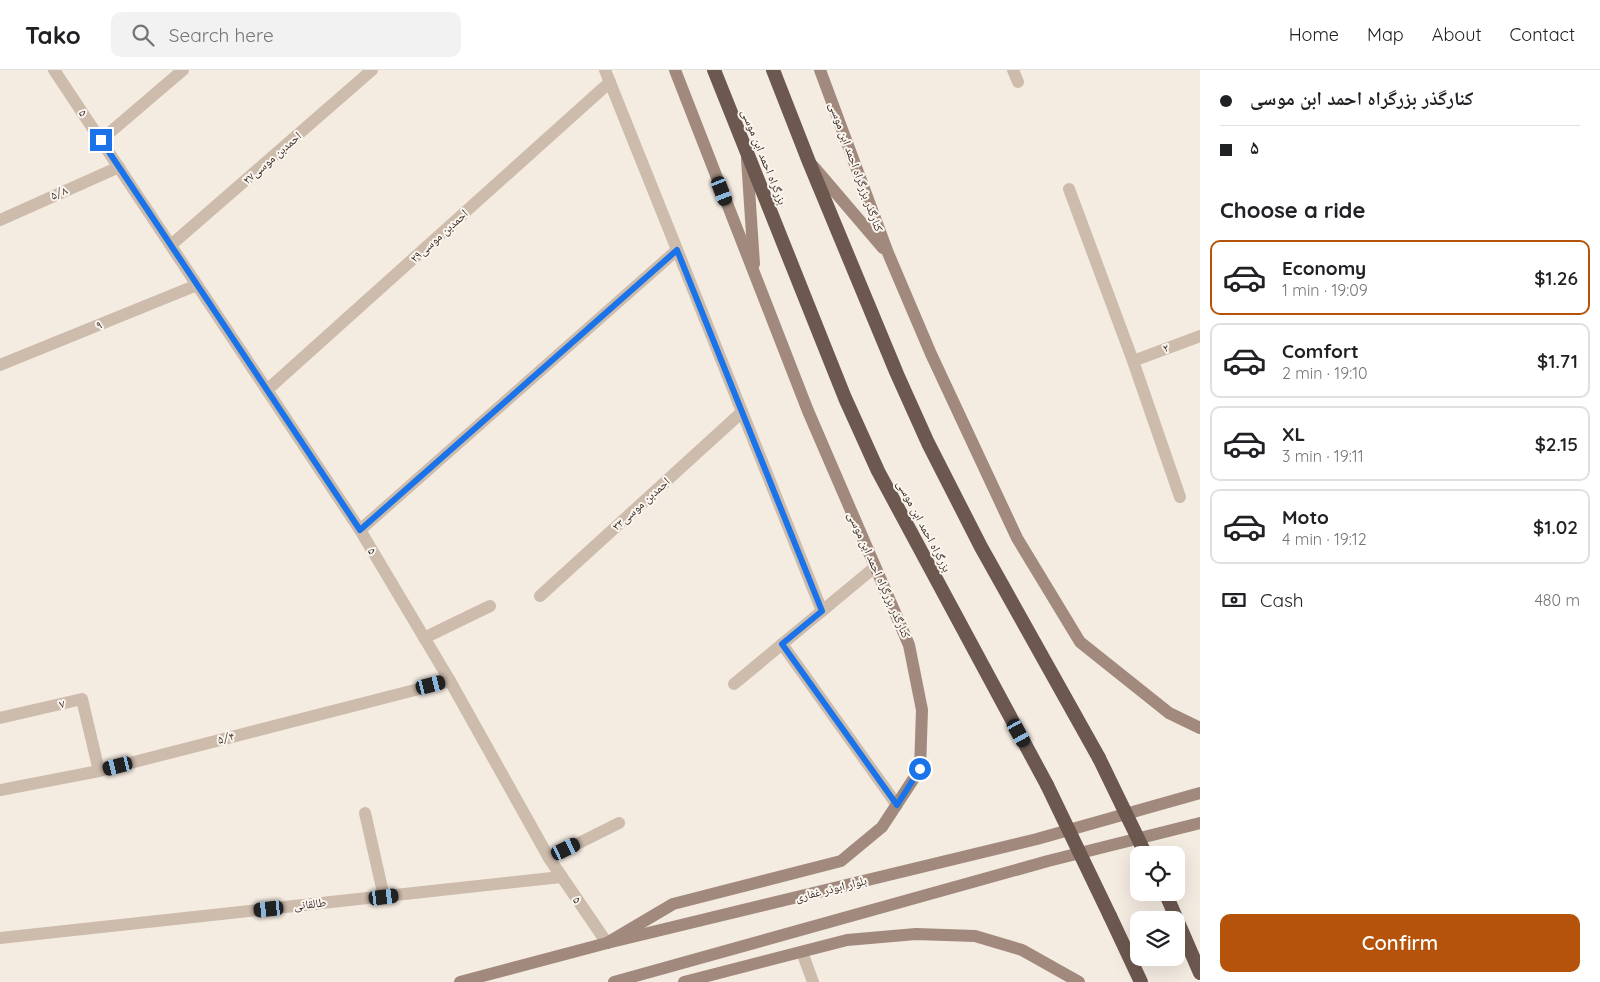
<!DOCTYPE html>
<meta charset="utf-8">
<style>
:root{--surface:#fff;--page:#f2f2f2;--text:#202124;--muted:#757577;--line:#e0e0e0;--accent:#b45309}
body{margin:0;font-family:Quicksand,"Noto Naskh Arabic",sans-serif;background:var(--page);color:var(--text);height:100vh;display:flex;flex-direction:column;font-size:19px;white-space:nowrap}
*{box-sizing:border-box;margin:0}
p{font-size:16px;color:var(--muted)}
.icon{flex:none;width:28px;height:28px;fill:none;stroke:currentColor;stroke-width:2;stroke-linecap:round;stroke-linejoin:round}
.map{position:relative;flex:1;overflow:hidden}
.sheet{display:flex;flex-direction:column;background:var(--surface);width:400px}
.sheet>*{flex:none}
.banner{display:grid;align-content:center;height:110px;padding:0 20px;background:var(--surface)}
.controls{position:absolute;left:1130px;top:776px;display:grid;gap:10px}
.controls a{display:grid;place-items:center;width:55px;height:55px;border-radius:10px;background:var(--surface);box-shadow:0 5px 20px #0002;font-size:25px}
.end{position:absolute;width:22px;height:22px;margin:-11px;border:6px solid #1a73e8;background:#fff;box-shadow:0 0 0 2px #fff}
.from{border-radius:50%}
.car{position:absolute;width:15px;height:30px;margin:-15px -8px;border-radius:6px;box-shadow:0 0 4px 1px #0007;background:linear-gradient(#222 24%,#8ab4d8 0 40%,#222 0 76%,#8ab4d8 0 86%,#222 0)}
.banner b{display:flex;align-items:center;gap:18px;height:48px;font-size:19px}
.banner b+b{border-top:1px solid var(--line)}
.banner i{width:12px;height:12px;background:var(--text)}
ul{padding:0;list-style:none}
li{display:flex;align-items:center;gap:15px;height:75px;margin:0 10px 8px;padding:0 10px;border:2px solid var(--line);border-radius:10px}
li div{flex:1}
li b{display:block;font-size:19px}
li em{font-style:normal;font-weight:600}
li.active{border-color:var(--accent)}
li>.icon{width:45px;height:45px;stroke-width:1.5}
h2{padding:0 20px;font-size:22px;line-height:60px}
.pay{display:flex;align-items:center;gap:12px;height:55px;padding:0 20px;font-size:19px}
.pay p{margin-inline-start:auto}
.primary-button{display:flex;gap:10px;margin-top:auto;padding:10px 20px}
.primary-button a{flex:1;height:58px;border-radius:10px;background:var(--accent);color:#fff;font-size:20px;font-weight:600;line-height:58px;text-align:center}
header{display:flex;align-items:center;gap:30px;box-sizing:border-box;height:70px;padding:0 25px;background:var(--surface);border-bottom:1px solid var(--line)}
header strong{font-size:24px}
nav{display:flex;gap:28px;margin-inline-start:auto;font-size:18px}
.search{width:350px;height:45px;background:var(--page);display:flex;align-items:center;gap:12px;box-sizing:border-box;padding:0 18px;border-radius:10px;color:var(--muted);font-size:19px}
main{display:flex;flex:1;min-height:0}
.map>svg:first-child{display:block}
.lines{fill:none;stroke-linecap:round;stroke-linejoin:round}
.service{stroke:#cdbbac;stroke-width:12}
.minor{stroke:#cdbbac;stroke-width:12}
.tertiary{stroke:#cdbbac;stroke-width:12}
.secondary{stroke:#a18a7d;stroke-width:12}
.trunk{stroke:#6c584f;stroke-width:14}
.trunk-bridge{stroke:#6c584f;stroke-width:14}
.route{stroke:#1a73e8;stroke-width:6}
.labels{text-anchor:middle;stroke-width:4;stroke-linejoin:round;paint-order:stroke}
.street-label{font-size:12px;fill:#3b302b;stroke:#fbf5ee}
</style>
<header>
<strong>Tako</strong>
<div class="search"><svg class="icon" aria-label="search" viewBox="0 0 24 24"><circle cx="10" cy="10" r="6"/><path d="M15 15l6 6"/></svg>Search here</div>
<nav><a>Home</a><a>Map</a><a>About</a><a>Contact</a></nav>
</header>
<main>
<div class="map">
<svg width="1200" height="912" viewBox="0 0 1200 912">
<rect width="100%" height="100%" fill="#f4ebe1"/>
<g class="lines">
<!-- service -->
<g class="service">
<path d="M1133,291l67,-25"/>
<path d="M782,574l115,161"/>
</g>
<!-- minor -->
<g class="minor">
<path d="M605,0l217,541"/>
<path d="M1013,0l5,12"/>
<path d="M101,70l82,-70"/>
<path d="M1069,119l64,172 47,136"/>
<path d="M0,150l119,-53"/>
<path d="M171,175l201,-175"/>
<path d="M0,295l197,-80"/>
<path d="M267,320l343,-308"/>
<path d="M360,460l317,-280"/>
<path d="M540,526l202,-184"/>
<path d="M424,568l66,-32"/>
<path d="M734,614l141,-117"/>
<path d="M0,648l82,-19 17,72"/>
<path d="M0,720l99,-19 351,-90"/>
<path d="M365,743l19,84"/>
<path d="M549,788l70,-35"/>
<path d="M0,868l561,-61"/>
<path d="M802,882l11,30"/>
</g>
<!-- tertiary -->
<path class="tertiary" d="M54,0l306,460 90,151 99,177 58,85"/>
<!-- secondary -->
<g class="secondary">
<path d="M820,0l68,183 43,101 86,184 63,104 89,71 31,15"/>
<path d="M747,89l7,105"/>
<path d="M813,96l70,82"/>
<path d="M607,873l66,-39 168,-43 41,-34 38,-58 2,-59 -13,-65 -101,-234 -133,-341"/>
<path d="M460,912l147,-39 430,-104 163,-46"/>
<path d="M614,912l434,-121 152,-38"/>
<path d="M684,912l163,-42 69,-6 59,2 47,14 57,32"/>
</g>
<!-- trunk -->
<g class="trunk">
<path d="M714,0l131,328 33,73 169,314"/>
<path d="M773,0l36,92 88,212 31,69 53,104 118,211"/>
<path d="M1165,822l35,81"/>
<path d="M1110,846l31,66"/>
</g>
<!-- trunk-bridge -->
<g class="trunk-bridge">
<path d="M1099,688l47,97"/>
<path d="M1047,715l63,131"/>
</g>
</g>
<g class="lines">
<!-- route -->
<path class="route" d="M101,70l259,390 317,-280 145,361 -40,33 115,161 23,-36"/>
</g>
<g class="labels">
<!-- street labels -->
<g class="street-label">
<text transform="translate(83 43) rotate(56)" y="4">۵</text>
<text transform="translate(764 87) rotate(68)" y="4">بزرگراه احمد ابن موسی</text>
<text transform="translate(272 88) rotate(-41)" y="4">۲۷احمدبن موسی</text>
<text transform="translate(856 97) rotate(70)" y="4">کنارگذر بزرگراه احمد ابن موسی</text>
<text transform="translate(59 123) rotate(-24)" y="4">۵/۸</text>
<text transform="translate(439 166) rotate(-42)" y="4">۲۹احمدبن موسی</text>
<text transform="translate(99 255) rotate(-22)" y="4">۹</text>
<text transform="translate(1166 278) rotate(-20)" y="4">۲</text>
<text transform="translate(641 434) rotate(-42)" y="4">۳۳احمدبن موسی</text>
<text transform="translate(924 456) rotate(62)" y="4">بزرگراه احمد ابن موسی</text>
<text transform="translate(372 481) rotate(59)" y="4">۵</text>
<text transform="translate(879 505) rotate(66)" y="4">کنارگذر بزرگراه احمد ابن موسی</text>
<text transform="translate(62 634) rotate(-13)" y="4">۷</text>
<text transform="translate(226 668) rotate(-14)" y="4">۵/۴</text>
<text transform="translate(831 819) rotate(-14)" y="4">بلوار ابوذر غفاری</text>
<text transform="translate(577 830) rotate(55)" y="4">۵</text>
<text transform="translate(310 834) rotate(-6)" y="4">طالقانی</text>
</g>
</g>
</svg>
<div class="controls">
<a><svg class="icon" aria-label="locate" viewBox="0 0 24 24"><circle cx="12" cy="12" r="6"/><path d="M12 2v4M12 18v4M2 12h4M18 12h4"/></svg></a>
<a><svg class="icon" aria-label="layers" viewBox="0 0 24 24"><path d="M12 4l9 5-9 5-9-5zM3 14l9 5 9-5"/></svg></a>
</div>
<i class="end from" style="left:920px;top:699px"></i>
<i class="end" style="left:101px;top:70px"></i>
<i class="car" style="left:722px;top:121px;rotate:159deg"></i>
<i class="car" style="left:431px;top:615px;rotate:76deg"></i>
<i class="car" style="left:1019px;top:663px;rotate:151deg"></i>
<i class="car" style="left:118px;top:696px;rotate:256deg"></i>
<i class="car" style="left:566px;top:779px;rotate:64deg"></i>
<i class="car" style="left:384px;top:827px;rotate:83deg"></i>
<i class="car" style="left:269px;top:839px;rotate:264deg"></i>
</div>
<section class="sheet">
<div class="banner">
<b><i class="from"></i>کنارگذر بزرگراه احمد ابن موسی</b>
<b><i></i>۵</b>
</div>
<h2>Choose a ride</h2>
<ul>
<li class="active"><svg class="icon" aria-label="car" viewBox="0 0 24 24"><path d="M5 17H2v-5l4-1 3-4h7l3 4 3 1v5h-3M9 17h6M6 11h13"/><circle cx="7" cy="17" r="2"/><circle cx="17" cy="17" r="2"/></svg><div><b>Economy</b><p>1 min · 19:09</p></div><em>$1.26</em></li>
<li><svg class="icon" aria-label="car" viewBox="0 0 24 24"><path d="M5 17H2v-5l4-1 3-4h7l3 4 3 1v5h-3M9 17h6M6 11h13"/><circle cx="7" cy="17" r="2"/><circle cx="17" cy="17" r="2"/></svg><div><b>Comfort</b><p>2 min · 19:10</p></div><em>$1.71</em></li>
<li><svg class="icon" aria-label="car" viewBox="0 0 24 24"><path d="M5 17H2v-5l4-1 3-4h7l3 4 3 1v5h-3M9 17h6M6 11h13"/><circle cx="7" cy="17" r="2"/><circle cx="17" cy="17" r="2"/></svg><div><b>XL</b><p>3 min · 19:11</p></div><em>$2.15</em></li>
<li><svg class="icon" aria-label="car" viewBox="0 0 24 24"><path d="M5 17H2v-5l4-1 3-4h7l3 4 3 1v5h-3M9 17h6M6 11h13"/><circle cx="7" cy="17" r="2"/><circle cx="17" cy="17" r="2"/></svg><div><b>Moto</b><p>4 min · 19:12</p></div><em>$1.02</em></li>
</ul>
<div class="pay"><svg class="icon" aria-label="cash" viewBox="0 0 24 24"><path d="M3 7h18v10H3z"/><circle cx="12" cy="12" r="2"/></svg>Cash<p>480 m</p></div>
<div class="primary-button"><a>Confirm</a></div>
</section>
</main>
